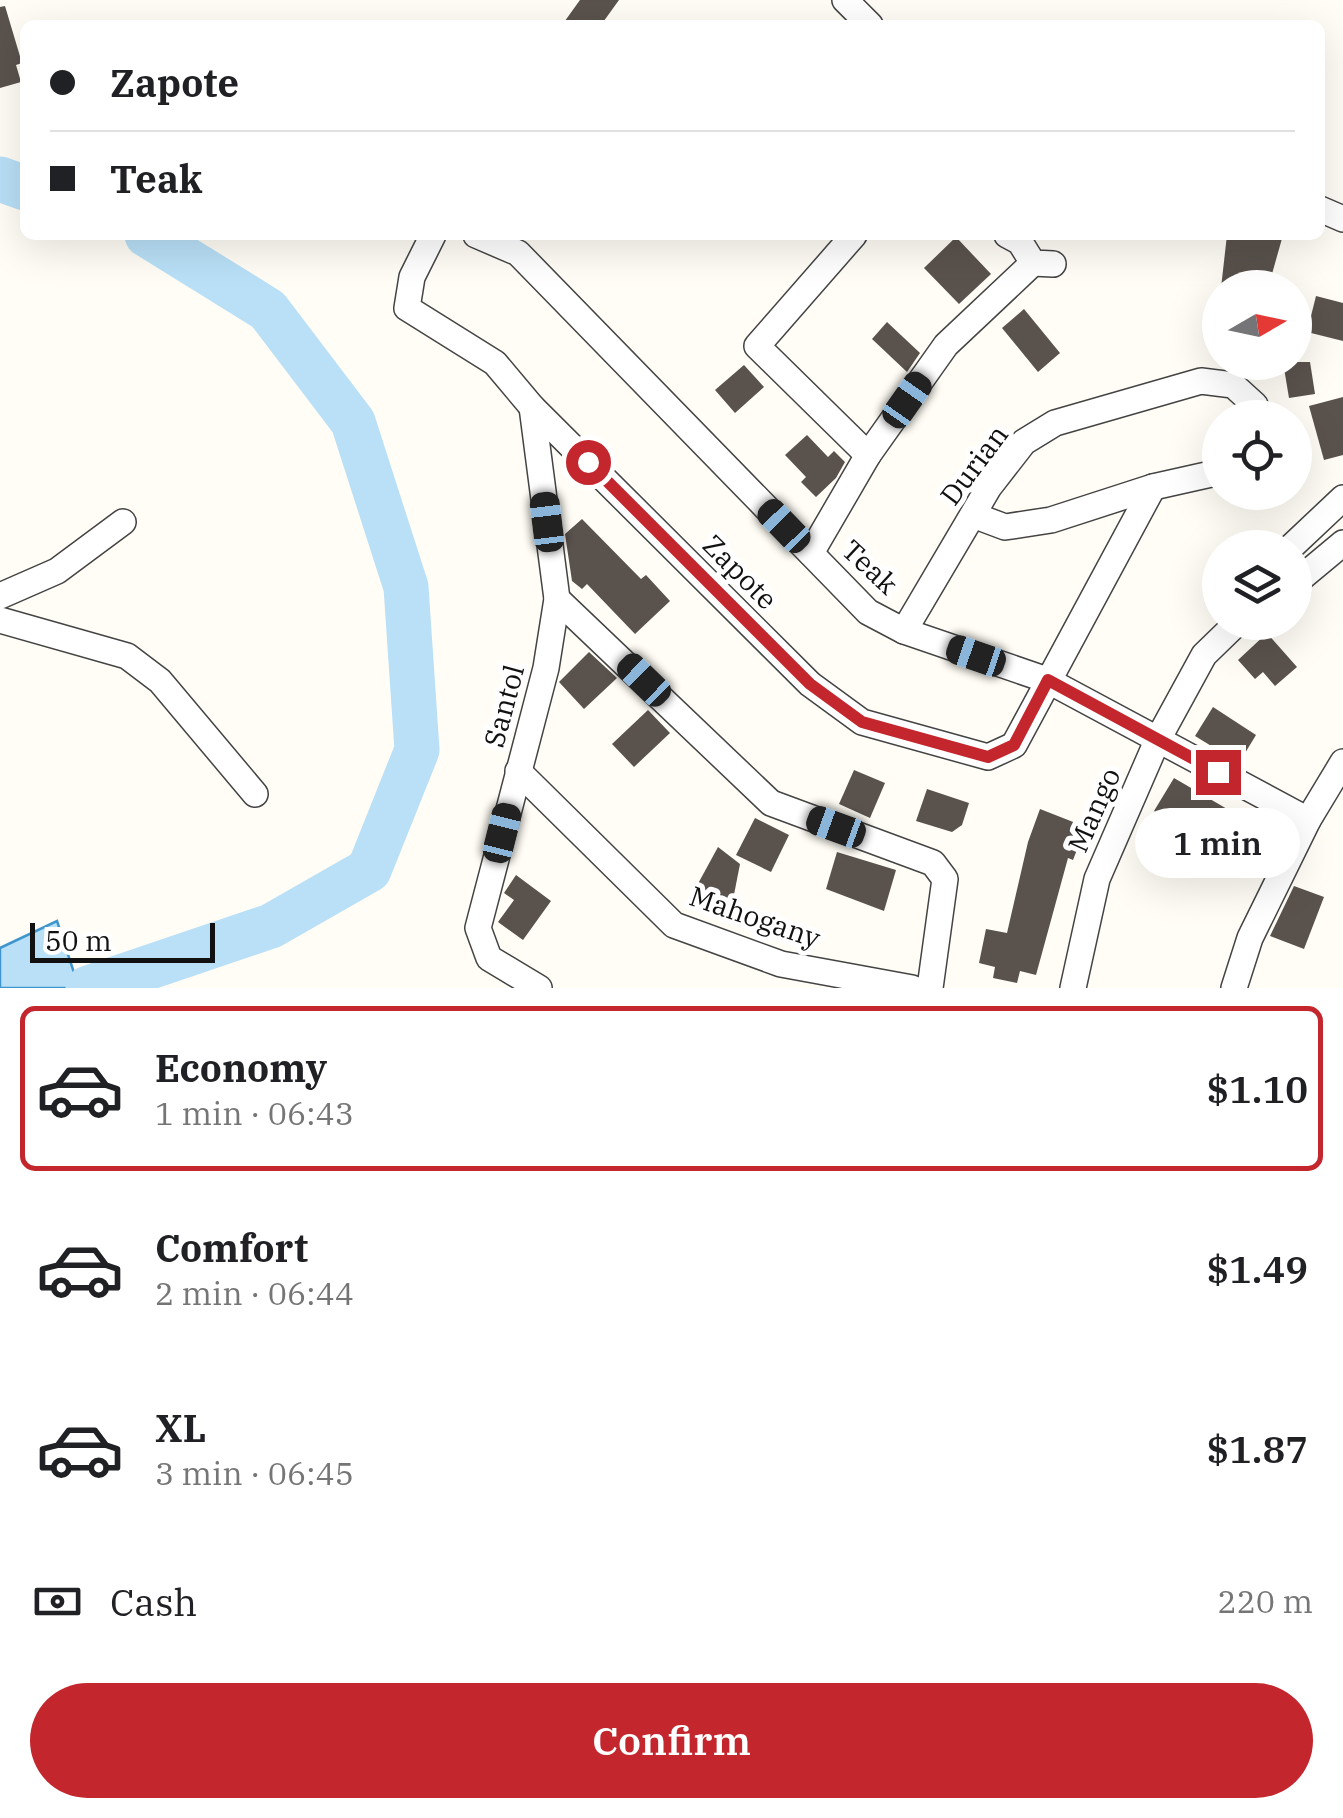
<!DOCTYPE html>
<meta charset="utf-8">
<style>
:root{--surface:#fff;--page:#f6f6f6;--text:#202124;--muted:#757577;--line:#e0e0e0;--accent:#c4262e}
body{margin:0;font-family:"IBM Plex Serif",serif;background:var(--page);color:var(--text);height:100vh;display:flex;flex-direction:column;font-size:38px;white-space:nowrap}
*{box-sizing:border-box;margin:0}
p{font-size:32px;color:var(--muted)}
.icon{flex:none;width:55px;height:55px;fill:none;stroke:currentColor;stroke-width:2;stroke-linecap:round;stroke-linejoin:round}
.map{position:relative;height:988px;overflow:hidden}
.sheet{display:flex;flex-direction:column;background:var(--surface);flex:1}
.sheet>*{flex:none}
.guide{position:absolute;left:20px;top:20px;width:1305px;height:220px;border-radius:15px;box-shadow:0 10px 40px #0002;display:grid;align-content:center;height:220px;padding:0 30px;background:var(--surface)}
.needle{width:65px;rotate:81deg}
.buttons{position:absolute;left:1202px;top:270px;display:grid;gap:20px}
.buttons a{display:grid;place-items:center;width:110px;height:110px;border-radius:50%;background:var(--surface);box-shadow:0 10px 40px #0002;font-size:50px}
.scale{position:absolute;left:30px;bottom:25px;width:185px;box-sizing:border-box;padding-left:10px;border:5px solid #111;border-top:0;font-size:28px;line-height:35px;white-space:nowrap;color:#111;-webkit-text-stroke:8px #fff;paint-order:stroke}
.end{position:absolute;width:45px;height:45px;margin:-22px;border:12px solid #c4262e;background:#fff;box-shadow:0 0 0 5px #fff}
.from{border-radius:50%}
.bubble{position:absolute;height:70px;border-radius:35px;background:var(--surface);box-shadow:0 10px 40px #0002;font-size:32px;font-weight:600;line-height:70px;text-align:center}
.car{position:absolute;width:30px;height:60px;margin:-30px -15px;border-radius:12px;box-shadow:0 0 8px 2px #0007;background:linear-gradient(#222 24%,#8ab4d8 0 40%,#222 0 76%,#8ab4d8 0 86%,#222 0)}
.guide b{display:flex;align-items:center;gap:35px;height:95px;font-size:38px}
.guide b+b{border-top:2px solid var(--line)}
.guide i{width:25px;height:25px;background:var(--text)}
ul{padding:18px 0 0;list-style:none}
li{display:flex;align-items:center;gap:30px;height:165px;margin:0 20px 15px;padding:0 10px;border:5px solid transparent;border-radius:15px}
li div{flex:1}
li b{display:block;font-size:38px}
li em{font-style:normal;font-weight:600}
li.active{border-color:var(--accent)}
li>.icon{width:90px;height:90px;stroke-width:1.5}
.pay{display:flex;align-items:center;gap:25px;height:110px;padding:0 30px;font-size:38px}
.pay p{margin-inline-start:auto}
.primary-button{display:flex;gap:20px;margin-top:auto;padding:20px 30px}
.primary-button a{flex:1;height:115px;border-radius:60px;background:var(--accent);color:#fff;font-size:40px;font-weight:600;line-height:115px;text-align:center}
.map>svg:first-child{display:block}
.water{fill:#b9e0f7;stroke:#3f96cf;stroke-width:2.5}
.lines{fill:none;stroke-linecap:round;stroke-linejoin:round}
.river{stroke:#b9e0f7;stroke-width:45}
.building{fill:#5a524d}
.minor-casing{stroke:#444;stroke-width:28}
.minor{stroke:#fff;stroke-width:25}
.route{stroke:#c4262e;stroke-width:12}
.labels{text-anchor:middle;stroke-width:10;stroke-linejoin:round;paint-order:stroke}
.street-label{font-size:28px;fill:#111;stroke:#fff}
</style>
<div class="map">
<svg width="1343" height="988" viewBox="0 0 1343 988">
<rect width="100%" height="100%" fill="#fffdf5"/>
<!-- water -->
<path class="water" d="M57,921l22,67h-79v-40z"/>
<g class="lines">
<!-- river -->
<g class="river">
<path d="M0,179l25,9"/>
<path d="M88,988l183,-62 98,-56 48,-120 -11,-163 -53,-165 -85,-112 -121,-75"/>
</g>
</g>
<!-- building -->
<g class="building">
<path d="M580,0h39l-18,25h-39z"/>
<path d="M5,6l17,57 -6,2 5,17 -21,6v-81z"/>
<path d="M1227,235h56l-15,53h-47z"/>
<path d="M956,237l35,37 -32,30 -35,-36z"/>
<path d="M1316,296l27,7v38l-36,-9z"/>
<path d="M1024,309l36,44 -22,19 -36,-44z"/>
<path d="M887,322l33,31 -13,19 -35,-33z"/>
<path d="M1283,362h27l5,32 -26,4z"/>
<path d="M744,365l20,22 -29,26 -20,-23z"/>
<path d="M1343,397v58l-19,5 -15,-54z"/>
<path d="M807,435l21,22 6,-6 11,11 -9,16 -20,19 -15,-15 5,-5 -21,-22z"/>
<path d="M582,519l59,60 5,-4 24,26 -35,33 -48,-50 -5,5 -10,-8 -7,-47z"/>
<path d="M1267,633l30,34 -22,19 -12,-14 -8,7 -17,-19z"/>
<path d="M589,652l28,26 -33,31 -25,-27z"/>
<path d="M1213,707l43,28 -17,28 -44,-27z"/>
<path d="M648,710l22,23 -36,34 -22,-23z"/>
<path d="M854,770l31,13 -15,35 -31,-14z"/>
<path d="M1174,778l96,56 -20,36 -96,-59z"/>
<path d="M927,789l42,14 -7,22 -10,7 -36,-11z"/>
<path d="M1040,809l46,18 -13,33 -5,-2 -32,117 -16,-4 -3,12 -24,-5 2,-11 -16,-4 7,-34 21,4 21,-91z"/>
<path d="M755,818l34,17 -18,37 -35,-17z"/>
<path d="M718,847l22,17 -10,51 -36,-24z"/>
<path d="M837,852l59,18 -12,41 -58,-22z"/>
<path d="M516,875l35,26 -28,39 -25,-18 16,-22 -10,-7z"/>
<path d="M1294,886l30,11 -20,52 -34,-13z"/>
</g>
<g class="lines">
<defs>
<g id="minor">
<path d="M845,0l25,25"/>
<path d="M1320,209l23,10"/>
<path d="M433,235l-21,42 -5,31 88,55 37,44 278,277 52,38 126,35 26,-12 139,-258"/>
<path d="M476,235l42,18 350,359 36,19 143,49 261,140"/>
<path d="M854,235l-97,111 111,109"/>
<path d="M1007,235l13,7 13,21 20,1"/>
<path d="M532,407l25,192 -11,69 -68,260 11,30 50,30"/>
<path d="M973,515l32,12 46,-7 102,-33 67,-15"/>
<path d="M1290,548l53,-50"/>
<path d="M811,553l57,-98 78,-110 87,-82"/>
<path d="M1295,583l48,-40"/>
<path d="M0,596l57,-25 66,-49"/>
<path d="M557,599l214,204 162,60 12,16 -15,109"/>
<path d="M0,620l127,36 33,25 95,113"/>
<path d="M904,631l85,-144 35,-45 31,-19 146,-42 32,4 22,20 3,13"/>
<path d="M518,771l156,154 107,39 131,24"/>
<path d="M1073,988l24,-109 60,-138 47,-86 34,-33"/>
<path d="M1234,988l16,-50 58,-118 35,-58"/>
</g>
</defs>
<!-- minor casing -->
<use href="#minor" class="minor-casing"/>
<!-- minor -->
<use href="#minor" class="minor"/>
</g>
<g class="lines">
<!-- route -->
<path class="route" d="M588,462l222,222 52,38 126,35 26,-12 34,-65 170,92"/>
</g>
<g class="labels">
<!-- street labels -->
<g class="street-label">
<text transform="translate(974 465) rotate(-53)" y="10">Durian</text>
<text transform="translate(870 567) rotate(43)" y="10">Teak</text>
<text transform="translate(740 572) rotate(45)" y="10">Zapote</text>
<text transform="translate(504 706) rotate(-75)" y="10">Santol</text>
<text transform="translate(1094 810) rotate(-66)" y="10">Mango</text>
<text transform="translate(755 917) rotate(19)" y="10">Mahogany</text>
</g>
</g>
</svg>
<div class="buttons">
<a><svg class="needle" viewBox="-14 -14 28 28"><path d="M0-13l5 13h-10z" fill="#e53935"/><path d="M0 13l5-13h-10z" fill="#757577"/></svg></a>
<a><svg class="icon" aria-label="locate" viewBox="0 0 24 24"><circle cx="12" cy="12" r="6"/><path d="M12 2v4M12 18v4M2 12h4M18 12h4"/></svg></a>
<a><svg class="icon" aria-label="layers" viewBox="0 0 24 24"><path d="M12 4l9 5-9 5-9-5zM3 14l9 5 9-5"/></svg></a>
</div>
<div class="scale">50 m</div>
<i class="end from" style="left:588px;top:462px"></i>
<i class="end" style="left:1218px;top:772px"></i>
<div class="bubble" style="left:1135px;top:808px;width:165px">1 min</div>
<i class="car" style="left:907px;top:400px;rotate:35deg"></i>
<i class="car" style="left:547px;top:522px;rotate:353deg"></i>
<i class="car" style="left:784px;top:526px;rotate:316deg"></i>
<i class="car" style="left:976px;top:656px;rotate:289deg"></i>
<i class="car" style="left:644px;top:680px;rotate:314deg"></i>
<i class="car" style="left:836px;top:827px;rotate:290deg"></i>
<i class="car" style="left:502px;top:833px;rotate:14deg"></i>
<div class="guide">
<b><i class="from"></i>Zapote</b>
<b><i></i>Teak</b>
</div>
</div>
<section class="sheet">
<ul>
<li class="active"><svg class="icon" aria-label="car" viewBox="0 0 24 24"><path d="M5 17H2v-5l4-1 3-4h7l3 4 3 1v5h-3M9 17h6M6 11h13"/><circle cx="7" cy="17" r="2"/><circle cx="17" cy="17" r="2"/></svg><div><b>Economy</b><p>1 min · 06:43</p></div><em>$1.10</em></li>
<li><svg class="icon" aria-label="car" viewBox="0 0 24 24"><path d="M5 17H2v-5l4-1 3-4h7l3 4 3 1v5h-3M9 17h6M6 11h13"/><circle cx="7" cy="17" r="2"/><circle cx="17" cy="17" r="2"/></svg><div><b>Comfort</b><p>2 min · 06:44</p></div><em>$1.49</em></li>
<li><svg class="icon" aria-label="car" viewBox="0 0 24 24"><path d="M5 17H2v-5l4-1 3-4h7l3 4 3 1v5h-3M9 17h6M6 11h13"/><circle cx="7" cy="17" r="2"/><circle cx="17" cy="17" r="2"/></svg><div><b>XL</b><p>3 min · 06:45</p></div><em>$1.87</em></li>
</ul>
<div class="pay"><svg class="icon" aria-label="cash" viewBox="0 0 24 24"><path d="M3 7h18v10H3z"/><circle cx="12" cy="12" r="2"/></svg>Cash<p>220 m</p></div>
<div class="primary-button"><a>Confirm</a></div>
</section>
